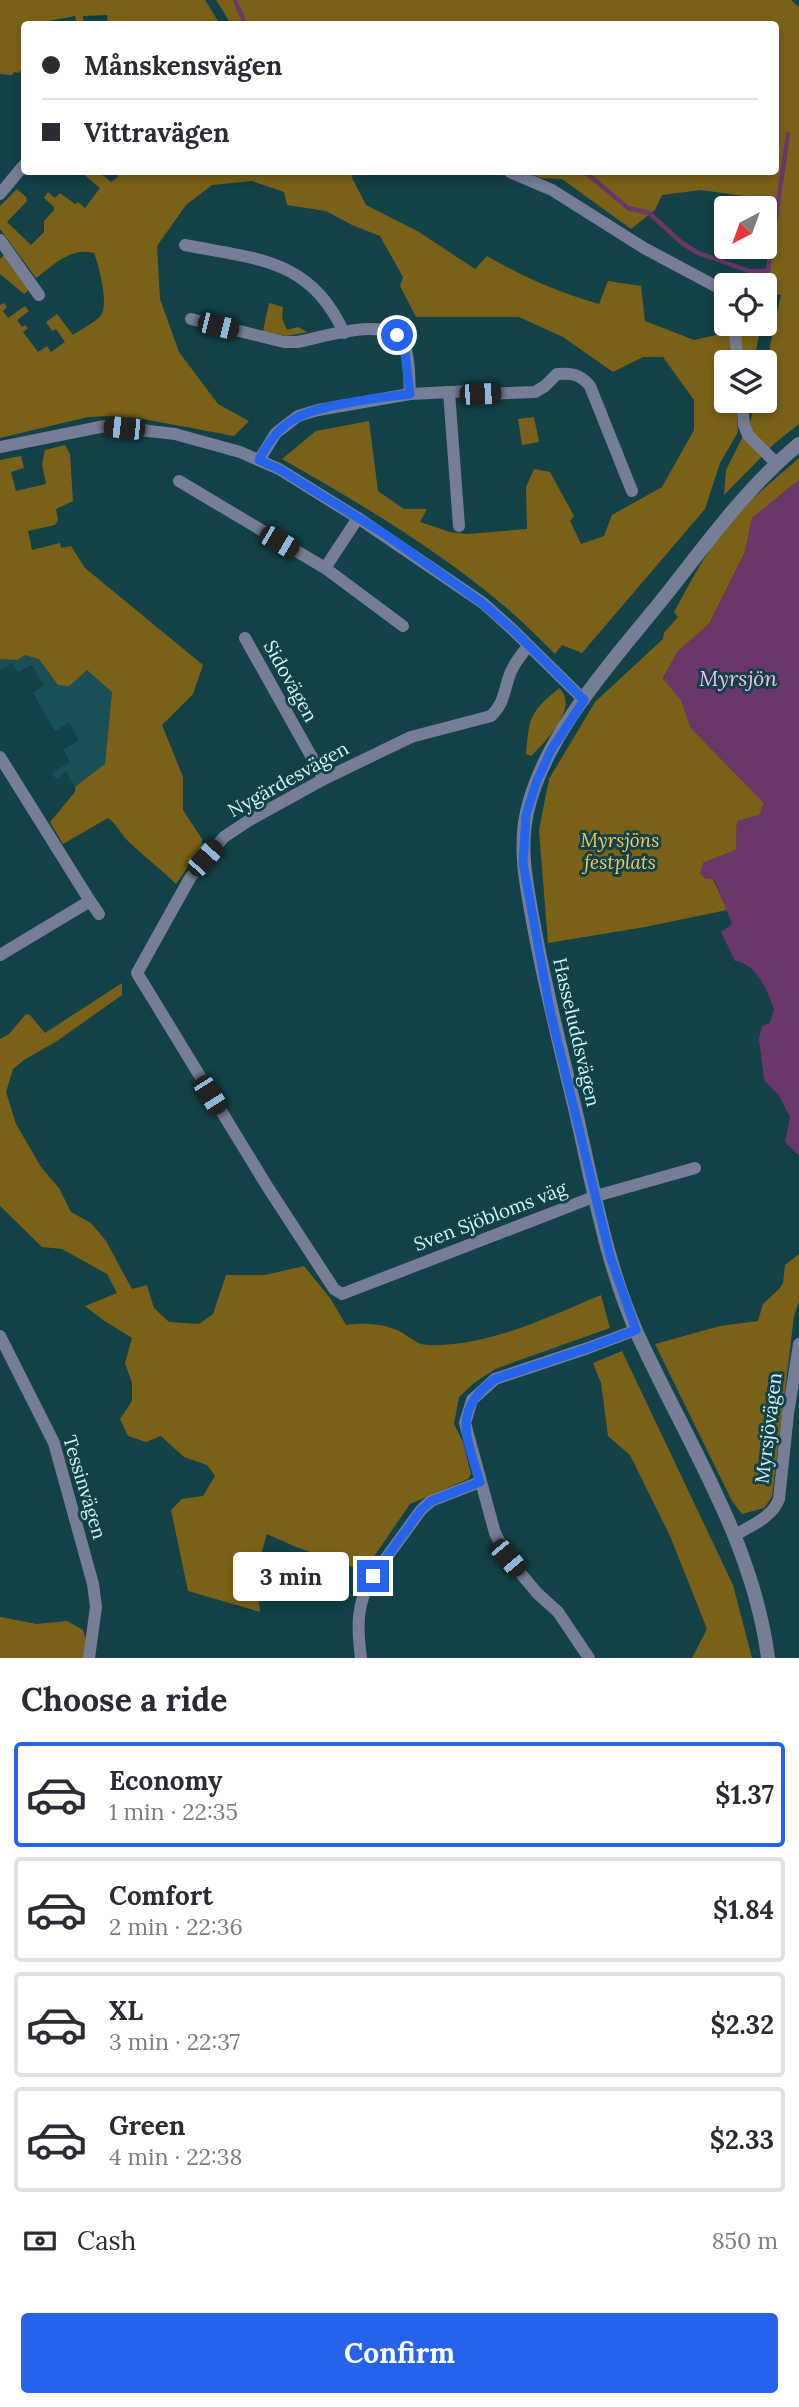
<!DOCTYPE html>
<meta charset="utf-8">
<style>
:root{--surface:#fff;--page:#f2f2f3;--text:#2b2b33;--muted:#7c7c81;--line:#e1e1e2;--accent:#2563eb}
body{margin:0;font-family:Lora,serif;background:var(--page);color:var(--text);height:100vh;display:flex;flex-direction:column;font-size:26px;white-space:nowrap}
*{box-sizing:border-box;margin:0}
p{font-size:23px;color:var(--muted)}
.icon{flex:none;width:38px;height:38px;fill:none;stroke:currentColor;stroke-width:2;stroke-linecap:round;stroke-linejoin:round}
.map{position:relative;height:1658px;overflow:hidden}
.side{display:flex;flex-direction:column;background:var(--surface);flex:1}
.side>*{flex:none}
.guide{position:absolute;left:21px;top:21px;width:758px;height:154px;border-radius:7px;box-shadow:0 4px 10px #0003;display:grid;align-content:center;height:154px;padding:0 21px;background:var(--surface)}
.needle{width:46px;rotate:221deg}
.controls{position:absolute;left:714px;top:196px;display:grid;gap:14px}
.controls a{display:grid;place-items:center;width:63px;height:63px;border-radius:7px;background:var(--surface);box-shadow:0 4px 10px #0003;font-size:35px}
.end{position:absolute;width:32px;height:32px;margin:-16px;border:9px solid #2563eb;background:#fff;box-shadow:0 0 0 4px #fff}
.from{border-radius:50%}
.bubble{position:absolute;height:49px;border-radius:7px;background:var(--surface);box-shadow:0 4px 10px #0003;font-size:23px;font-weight:800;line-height:49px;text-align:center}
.car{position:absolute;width:21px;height:42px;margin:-21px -10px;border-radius:9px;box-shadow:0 0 5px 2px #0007;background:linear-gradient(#222 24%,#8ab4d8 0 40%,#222 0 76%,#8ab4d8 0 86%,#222 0)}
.guide b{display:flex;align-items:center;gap:24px;height:66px;font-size:26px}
.guide b+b{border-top:2px solid var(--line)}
.guide i{width:18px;height:18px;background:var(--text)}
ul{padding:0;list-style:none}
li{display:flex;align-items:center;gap:21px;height:105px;margin:0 14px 10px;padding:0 7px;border:4px solid var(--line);border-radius:7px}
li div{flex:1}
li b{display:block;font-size:26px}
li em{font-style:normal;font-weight:800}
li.active{border-color:var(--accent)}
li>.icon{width:63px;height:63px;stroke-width:1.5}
h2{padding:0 21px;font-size:32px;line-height:84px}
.pay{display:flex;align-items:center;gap:18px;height:77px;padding:0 21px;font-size:26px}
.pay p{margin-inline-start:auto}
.cta{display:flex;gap:14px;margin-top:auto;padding:14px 21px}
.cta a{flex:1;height:80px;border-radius:7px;background:var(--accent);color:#fff;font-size:28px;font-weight:800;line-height:80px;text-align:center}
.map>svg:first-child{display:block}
.built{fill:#194f56}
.green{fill:#7b6118}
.water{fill:#6b376b}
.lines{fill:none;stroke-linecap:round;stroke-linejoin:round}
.stream{stroke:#6b376b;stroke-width:4.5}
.minor{stroke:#757e96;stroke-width:12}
.tertiary{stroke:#757e96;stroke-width:14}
.route{stroke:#2563eb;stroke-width:9}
.labels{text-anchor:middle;stroke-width:6;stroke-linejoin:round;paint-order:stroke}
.street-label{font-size:19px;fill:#cdf5fb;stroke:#124147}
.park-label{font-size:19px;font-style:italic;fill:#f4ca60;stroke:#124147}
.water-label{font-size:21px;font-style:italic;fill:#f9bbf7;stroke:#124147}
</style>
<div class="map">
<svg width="799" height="1658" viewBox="0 0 799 1658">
<rect width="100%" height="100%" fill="#124147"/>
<!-- built -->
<path class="built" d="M0,620l75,42 19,13 18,17 -7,72 -26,21 -4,2 -9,-15 -10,7 -4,-6 18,-11 -7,-12 16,-10 -10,-17 -14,8 -22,-38 11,-8 -12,-20 -14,7 -6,-9 -12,7z"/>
<!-- green -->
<g class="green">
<path d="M0,0h205l15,24h-112l-1,-9 -24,1 1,8h-7l-2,-8 -26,5 -3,3h-22v48l-4,-1 -1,2 -5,-1 -2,3 -12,-1z"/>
<path d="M216,0h575l8,7v417l-24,19 -51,52 2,-25 24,-48 6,-21h9v-32l16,-74 -16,-3v-7h-3l4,-13 8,-72 -73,-10 -39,5 -7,15 -24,19 -69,-50 -21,-1 -16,-6h250v-148h-544z"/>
<path d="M81,172h18l12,10 7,-5 -2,-5h237l-1,6 14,27 53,27 56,37 12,-13c37,21 70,36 112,48l9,-23 33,5 4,35 49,19 36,-8 4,30h-8v39h10l2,31 -18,31 -15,46 -123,144 -20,-8 -7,9c-15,-15 -30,-30 -46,-44 -67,-58 -151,-108 -227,-151l34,-28 53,-10 9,70 26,18h23l-7,13 30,10 17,2 60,-5 -1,-42 8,-18 16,3 24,44 -4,5 11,23 23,-8 8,-21 50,-28 32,-57v-30l-31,-43h-20l-30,15 -50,-35 -44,-20h-103l-16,-31 3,-9 -23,-41 -28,-11 -26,-14 -39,-6 -3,-13 -32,-11 -40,4 -26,20 -29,41 3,53 19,53 39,52 31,17 -15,15 -96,-18 -26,-2 -24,1 -88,21v-133l4,-2 3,4 -4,4 5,7 17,-12 4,5 -12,9 5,7 3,-2 3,3 -5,4 15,20 9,-6 4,6 14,-10 -9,-13 -4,2 -6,-9 11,-8 16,21c8,-6 22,-12 28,-20 8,-12 -2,-49 -7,-62 -24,-6 -40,12 -58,25l-36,-49v-23l17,-17 9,8 1,4 -20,21 24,23 13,-13v-11l10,-11v-3l-10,-9 4,-6 7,6 5,-5 15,11 3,-2 7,6 15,-20z"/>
<path d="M5,254l25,35 -6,5 -24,-20v-15z"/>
<path d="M269,303l14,4 -1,11 5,12 11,-3 9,5 7,-1 -28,5 -23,-5z"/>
<path d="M738,324h23l-7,38h-12z"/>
<path d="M534,417l5,25 -17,3 -4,-26z"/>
<path d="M65,445l5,9 3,47 -17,8 2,11 -3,5 -27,6 4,19 28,-7 1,5 10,-2 14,22 118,97 -10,29 -31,31 21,52v33l19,29v7l-26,38c-15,-15 -31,-27 -46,-41 -9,-8 -12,-18 -22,-25l-45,26 -13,-22 25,-30v-5l30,-23 7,-72 -25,-22 -18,16 -11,-1 -19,-26 -14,-4 -8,5 -17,-1v-199l21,-4 3,12 -13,4 5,19 30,-7 -4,-20 3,-14z"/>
<path d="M799,458v22l-47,38 -7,34 -36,72 -31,27 -15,27 18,22 10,28 73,75 -4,12 -23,6 -1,29 -33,13 10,16 14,31 -82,17 -97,16 -9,-113 10,-51 46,-77 68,-63 1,-6 14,-16 -4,-5c16,-29 31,-58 51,-83 21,-27 49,-49 74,-71z"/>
<path d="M559,688c21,19 -14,54 -28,68l-5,-2c3,-38 4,-41 33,-66z"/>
<path d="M122,983v12l-65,46 -33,19 -11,9 -7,23 10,32 25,43 18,21 12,24 20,11 15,18 26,48 15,-4 7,23 15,14 30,2 14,-10 13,-39h39l39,-9 26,32 16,27c15,-3 40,-1 53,6 9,4 18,14 28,14 57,3 122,-28 174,-50l9,33 -115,41 -21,14 -15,14 -5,27 9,18 8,32 -3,5 -58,25 -46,67 -68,-24 -29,-13 -12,41 5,37 -72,-21 -17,-81 11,-11 21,-3 12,-20 -8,-11 -23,-8 -23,-21 -15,6 -18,-6 -8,-17 12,-18v-18l-7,-20 7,-25 -29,-18 -18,-14 32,-13 -10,-19 -45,-25 -20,-2 -42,-41v-167l9,-5 17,-20 4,1 15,18z"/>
<path d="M799,1254v47l-5,15 -22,181 -8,11 -22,6 -10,-13 -77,-157 65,-18 38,-5 5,-17 16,-15 4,-6 2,-18z"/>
<path d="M622,1351l111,234 19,73h-60l15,-29 -37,-93 -40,-81 -22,-19 -7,-53 -8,-20z"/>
<path d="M0,1617l37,7 30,-3 16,9 5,16 -2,12h-86z"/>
</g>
<!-- water -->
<path class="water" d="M799,480v676l-14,-14 5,-25 -11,-21 -15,-16 -5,-41 3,-13 8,-3 4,-14c-7,-19 -17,-45 -39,-48l-14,-29 11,-8 -18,-45h-8l-6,-5 3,-11 33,-13 1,-29 22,-6 5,-12 -73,-75 -10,-28 -18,-21 15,-28 31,-27 36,-72 7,-34z"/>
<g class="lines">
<!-- stream -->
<g class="stream">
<path d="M235,0l10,24"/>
<path d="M585,172l43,36 21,5 33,30 16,10 51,18h19l20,-137"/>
</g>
<!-- minor -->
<g class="minor">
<path d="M510,172l42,18 92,58 73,39 9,7"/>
<path d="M0,194l24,-29"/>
<path d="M0,240l39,55"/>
<path d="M185,245c70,14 126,13 159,88"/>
<path d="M191,319l93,23h13c25,-4 94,-29 107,3 6,13 5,34 6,49"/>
<path d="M734,324l4,38"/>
<path d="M449,392l10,134"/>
<path d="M742,401l2,24 4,10 28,28"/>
<path d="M0,447l105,-21 70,8 65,18 39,17 79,49 125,85 29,26 72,71"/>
<path d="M259,460l17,-27 22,-17 20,-6 92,-16 61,-3 9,3 55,-2 10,-6 12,-12c15,-1 23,0 33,12l42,105"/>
<path d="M179,481l146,87"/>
<path d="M358,518l-33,50 78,58"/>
<path d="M245,638l79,141"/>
<path d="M528,646c-8,11 -17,21 -20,34 -5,16 -5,24 -17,36l-80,21 -87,42 -76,42 -24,16 -34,41 -53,95 130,213 67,103 8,5 254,-98 99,-28"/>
<path d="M0,757l90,144 -90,54"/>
<path d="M90,901l9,13"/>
<path d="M0,1336l54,107 39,141 3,23 -7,51"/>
<path d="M734,1536c17,-11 38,-18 45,-37l9,-85 11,-70"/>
<path d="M361,1658c-4,-30 -5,-55 12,-82l48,-66 10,-9 49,-19"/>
<path d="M589,1658l-31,-46 -21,-19 -29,-35 -13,-25 -30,-110 7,-23 23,-21 93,-31 48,-18"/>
</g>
<!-- tertiary -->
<path class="tertiary" d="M768,1658c-15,-118 -83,-219 -131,-325 -32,-72 -45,-153 -63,-229 -14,-57 -28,-114 -39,-172 -7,-40 -17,-80 -8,-120 18,-80 88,-153 138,-216 42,-53 81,-108 134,-152"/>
</g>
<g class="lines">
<!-- route -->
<path class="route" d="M373,1576l48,-66 10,-9 49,-19c-13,-44 -29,-71 15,-103l93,-31 48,-18 -26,-74 -60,-246 -27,-147 3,-48 10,-32 15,-33 33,-50 -72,-71 -30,-26 -96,-68 -107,-66 -20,-9c9,-18 21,-34 39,-43 22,-12 86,-20 112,-23l-6,-50 -7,-9"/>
</g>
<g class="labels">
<!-- street labels -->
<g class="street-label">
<text transform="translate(291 681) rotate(61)" y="7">Sidovägen</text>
<text transform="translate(288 779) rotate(-29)" y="7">Nygärdesvägen</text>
<text transform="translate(577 1032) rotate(77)" y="7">Hasseluddsvägen</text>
<text transform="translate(490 1216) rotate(-21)" y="7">Sven Sjöbloms väg</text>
<text transform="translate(768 1428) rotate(-83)" y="7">Myrsjövägen</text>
<text transform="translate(85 1487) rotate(73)" y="7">Tessinvägen</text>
</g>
<!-- park labels -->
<g class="park-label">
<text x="620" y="847">Myrsjöns<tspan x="620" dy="22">festplats</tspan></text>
</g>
<!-- water labels -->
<g class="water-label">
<text x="738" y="686">Myrsjön</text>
</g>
</g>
</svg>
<div class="controls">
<a><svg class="needle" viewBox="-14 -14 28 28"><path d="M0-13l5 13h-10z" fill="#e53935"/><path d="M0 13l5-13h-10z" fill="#7c7c81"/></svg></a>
<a><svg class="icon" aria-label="locate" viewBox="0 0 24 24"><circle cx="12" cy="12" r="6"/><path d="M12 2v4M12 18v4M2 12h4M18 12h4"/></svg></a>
<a><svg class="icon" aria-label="layers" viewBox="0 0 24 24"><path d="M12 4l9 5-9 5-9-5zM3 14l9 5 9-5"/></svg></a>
</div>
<i class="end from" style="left:397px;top:335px"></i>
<i class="end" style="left:373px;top:1576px"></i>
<div class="bubble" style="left:233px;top:1552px;width:116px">3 min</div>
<i class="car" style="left:218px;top:326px;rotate:104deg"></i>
<i class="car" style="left:480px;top:394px;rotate:88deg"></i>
<i class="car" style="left:124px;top:428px;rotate:276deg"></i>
<i class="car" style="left:279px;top:542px;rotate:120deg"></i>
<i class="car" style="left:205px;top:858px;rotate:42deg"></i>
<i class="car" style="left:210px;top:1095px;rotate:148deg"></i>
<i class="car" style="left:508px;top:1558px;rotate:140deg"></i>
<div class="guide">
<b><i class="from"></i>Månskensvägen</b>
<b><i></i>Vittravägen</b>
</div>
</div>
<section class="side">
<h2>Choose a ride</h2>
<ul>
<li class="active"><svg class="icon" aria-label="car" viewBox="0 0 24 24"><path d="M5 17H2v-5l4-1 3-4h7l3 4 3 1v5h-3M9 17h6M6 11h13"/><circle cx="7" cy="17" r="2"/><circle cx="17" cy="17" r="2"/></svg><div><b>Economy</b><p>1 min · 22:35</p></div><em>$1.37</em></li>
<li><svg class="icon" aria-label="car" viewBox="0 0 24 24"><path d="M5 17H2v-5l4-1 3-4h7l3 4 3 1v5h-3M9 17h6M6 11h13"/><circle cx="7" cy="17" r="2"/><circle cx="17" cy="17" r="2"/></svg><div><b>Comfort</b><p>2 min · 22:36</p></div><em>$1.84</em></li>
<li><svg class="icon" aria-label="car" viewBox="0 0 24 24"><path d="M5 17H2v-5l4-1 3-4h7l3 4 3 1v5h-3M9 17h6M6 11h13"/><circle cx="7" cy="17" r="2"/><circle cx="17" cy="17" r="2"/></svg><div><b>XL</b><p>3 min · 22:37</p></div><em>$2.32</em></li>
<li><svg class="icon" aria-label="car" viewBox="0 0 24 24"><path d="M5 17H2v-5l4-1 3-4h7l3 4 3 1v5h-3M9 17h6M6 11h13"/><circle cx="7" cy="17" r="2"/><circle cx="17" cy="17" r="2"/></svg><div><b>Green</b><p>4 min · 22:38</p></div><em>$2.33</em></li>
</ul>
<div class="pay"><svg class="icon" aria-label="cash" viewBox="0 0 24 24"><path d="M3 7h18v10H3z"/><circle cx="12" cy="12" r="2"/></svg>Cash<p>850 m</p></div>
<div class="cta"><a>Confirm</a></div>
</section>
